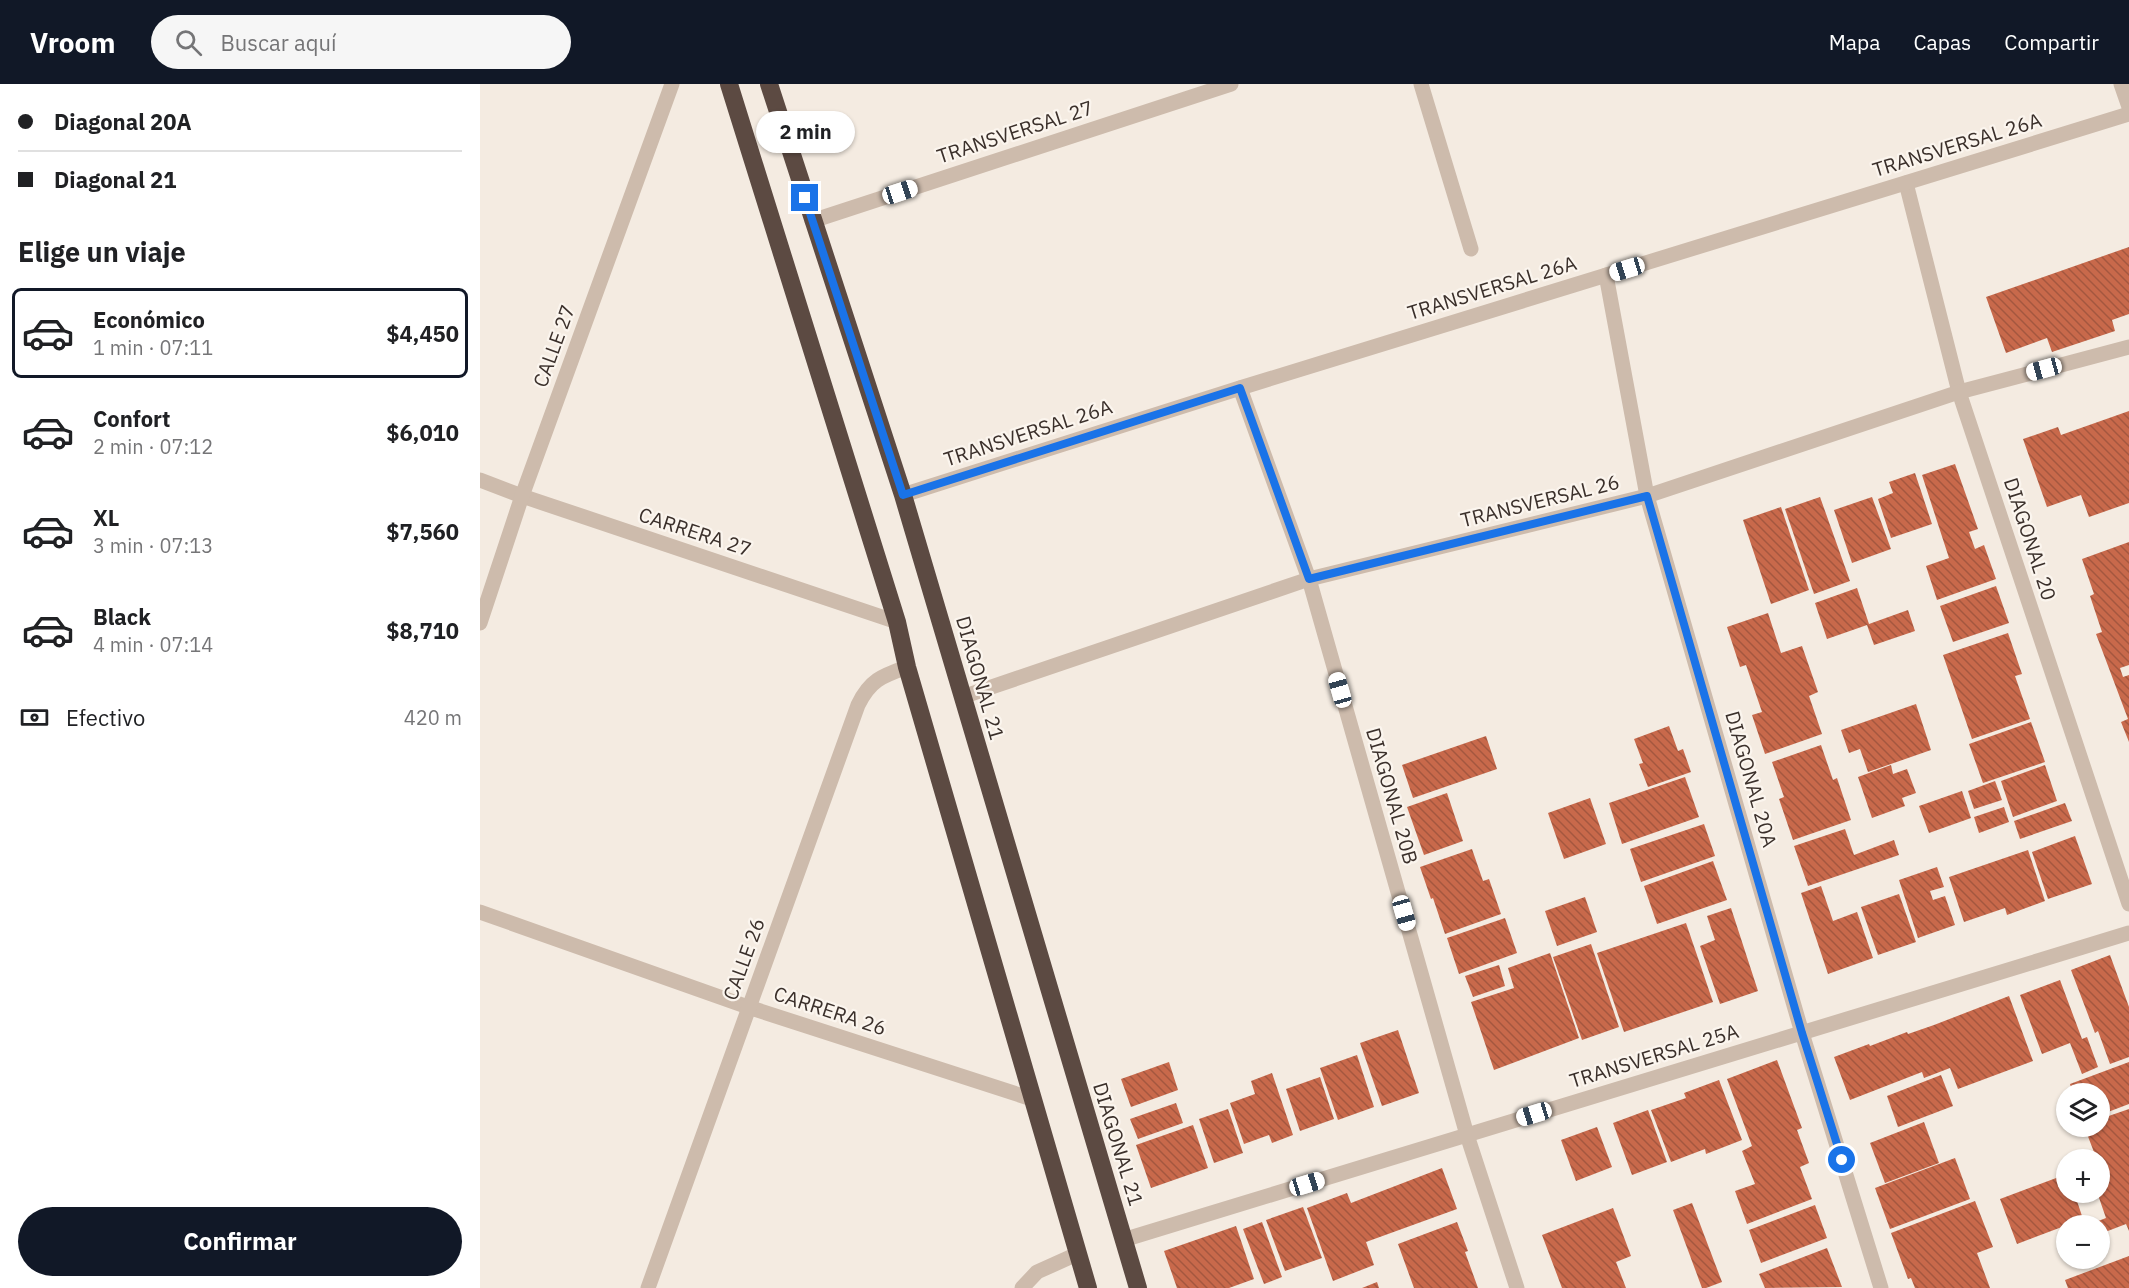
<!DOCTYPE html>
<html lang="es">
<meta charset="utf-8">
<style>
:root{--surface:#fff;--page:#f6f6f6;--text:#202124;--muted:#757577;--line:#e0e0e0;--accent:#111827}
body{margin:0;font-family:"IBM Plex Sans",sans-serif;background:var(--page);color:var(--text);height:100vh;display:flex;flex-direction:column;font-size:22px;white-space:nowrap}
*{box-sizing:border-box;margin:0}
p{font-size:20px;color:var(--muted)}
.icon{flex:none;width:33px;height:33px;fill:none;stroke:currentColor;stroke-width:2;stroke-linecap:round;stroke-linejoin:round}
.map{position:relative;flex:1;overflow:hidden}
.sheet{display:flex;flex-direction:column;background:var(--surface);width:480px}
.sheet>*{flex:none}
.top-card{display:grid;align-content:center;height:132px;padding:0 18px;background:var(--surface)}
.tools{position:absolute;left:1576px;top:999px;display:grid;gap:12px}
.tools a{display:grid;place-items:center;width:54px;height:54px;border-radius:50%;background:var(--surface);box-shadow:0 2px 4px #0004;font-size:30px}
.end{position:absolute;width:27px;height:27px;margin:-14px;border:8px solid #1a73e8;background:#fff;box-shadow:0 0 0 3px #fff}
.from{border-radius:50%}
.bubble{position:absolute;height:42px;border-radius:21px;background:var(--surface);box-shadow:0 2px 4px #0004;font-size:20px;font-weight:700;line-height:42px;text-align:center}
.car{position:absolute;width:18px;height:36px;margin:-18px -9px;border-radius:8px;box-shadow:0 0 4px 2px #0007;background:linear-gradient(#fff 24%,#345 0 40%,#fff 0 76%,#345 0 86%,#fff 0)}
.top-card b{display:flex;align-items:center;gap:21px;height:57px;font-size:22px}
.top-card b+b{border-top:2px solid var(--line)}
.top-card i{width:15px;height:15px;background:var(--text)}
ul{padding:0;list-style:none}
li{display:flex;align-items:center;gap:18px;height:90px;margin:0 12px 9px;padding:0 6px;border:3px solid transparent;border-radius:9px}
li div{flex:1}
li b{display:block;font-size:22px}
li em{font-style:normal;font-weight:700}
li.current{border-color:var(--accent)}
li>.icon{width:54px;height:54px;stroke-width:1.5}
h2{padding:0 18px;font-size:27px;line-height:72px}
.pay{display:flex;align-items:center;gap:15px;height:66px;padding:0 18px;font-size:22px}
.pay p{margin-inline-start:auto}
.action{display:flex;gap:12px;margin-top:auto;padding:12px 18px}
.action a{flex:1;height:69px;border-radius:36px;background:var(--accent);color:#fff;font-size:24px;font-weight:700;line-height:69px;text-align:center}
header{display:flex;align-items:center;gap:36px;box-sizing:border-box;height:84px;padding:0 30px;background:var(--accent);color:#fff}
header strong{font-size:28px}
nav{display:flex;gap:33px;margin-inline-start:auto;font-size:21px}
.search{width:420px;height:54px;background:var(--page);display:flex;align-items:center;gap:15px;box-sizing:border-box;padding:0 21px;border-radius:33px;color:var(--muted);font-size:22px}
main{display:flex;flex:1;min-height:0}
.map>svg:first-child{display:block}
.building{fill:url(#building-back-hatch)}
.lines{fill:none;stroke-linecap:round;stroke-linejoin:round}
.minor{stroke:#cdbbac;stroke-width:15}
.highway{stroke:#5c4a42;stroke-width:18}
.route{stroke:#1a73e8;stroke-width:8}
.labels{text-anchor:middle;stroke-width:4.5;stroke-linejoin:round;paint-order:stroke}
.street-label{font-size:20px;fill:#3b302b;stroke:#fbf5ee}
</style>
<header>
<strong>Vroom</strong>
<div class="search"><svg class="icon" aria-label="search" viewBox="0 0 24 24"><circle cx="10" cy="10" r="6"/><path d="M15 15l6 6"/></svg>Buscar aquí</div>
<nav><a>Mapa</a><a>Capas</a><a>Compartir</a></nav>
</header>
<main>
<section class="sheet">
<div class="top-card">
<b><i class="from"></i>Diagonal 20A</b>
<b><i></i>Diagonal 21</b>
</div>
<h2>Elige un viaje</h2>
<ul>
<li class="current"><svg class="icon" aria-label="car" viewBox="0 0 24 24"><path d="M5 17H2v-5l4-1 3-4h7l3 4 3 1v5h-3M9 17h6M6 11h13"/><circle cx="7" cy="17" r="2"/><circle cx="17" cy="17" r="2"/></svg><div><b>Económico</b><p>1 min · 07:11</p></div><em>$4,450</em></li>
<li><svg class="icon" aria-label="car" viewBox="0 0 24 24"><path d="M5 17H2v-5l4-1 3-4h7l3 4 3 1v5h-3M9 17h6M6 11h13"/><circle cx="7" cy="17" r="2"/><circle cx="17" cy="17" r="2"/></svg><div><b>Confort</b><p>2 min · 07:12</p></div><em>$6,010</em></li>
<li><svg class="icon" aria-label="car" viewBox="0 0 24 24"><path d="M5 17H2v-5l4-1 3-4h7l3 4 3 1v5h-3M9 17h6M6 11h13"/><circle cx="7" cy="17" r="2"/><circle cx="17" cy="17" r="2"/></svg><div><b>XL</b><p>3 min · 07:13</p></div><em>$7,560</em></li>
<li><svg class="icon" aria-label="car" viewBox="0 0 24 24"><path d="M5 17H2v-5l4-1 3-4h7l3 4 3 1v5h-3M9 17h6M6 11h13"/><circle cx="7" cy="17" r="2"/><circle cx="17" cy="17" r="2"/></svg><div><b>Black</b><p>4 min · 07:14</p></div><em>$8,710</em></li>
</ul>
<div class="pay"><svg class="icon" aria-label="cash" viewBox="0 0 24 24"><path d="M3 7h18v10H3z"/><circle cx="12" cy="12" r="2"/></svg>Efectivo<p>420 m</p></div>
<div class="action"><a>Confirmar</a></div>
</section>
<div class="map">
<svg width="1649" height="1204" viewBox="0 0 1649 1204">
<defs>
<pattern id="building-back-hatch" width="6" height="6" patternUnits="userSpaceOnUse" patternTransform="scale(1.5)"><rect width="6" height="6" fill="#c8694b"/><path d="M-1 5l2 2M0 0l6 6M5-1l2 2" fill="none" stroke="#a4573f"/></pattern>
</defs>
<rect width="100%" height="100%" fill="#f4ebe1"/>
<!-- building -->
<g class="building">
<path d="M1649,163v67l-17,6 3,11 -63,21 -5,-14 -41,15 -20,-56z"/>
<path d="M1649,327v92l-40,14 -8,-22 -34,12 -24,-68 35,-12 3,8z"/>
<path d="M1475,380l23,65 -9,3 6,17 9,-4 12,34 -59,21 -11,-34 23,-8 -27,-83z"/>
<path d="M1435,389l17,51 -41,14 -13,-39 15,-6 -4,-11z"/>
<path d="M1340,413l30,84 -36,13 -29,-85z"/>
<path d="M1392,413l19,52 -39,14 -18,-53z"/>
<path d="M1301,423l28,83 -38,14 -28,-84z"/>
<path d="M1649,458v123l-9,3 3,9 6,-2v67l-8,-20 7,-3 -32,-85 6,-2 -12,-36 4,-2 -12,-35z"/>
<path d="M1516,502l13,37 -56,19 -13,-36z"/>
<path d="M1377,504l12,36 39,-14 7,21 -41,14 -7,-20 -40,14 -12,-36z"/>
<path d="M1288,529l13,40 21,-7 16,46 -9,4 13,38 -57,20 -13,-39 10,-3 -16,-47 -6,2 -13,-40z"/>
<path d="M1528,549l14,41 -7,2 15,43 -58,20 -29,-84z"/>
<path d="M1436,620l15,46 -63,22 -8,-23 -11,4 -8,-23z"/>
<path d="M1551,638l14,40 -62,21 -14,-39z"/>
<path d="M1189,642l9,25 5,-2 8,23 -43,15 -9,-23 4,-1 -9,-24z"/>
<path d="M1006,652l11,33 -84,29 -11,-33z"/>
<path d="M1341,661l12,35 4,-2 14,42 -58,20 -14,-41 5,-2 -12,-35z"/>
<path d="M1411,681l2,9 14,-5 9,24 -14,5 3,8 -33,12 -14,-41z"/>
<path d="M1565,681l12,36 -44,16 -12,-36z"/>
<path d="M1205,693l14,40 -77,27 -13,-41z"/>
<path d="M1515,697l7,19 -28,9 -6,-18z"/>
<path d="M1482,707l9,27 -42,15 -10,-27z"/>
<path d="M967,709l16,48 -39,14 -17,-48z"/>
<path d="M1110,714l16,46 -42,15 -16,-46z"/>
<path d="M1585,719l7,18 -52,18 -6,-18z"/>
<path d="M1524,723l5,15 -30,11 -5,-16z"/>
<path d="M1224,740l11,32 -74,26 -11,-33z"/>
<path d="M1365,745l9,26 40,-15 5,15 -91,31 -14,-40z"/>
<path d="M1595,752l17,48 -44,15 -16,-47z"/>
<path d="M992,765l11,32 6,-2 12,35 -56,20 -12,-36 -2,1 -11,-32z"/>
<path d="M1548,766l17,51 -38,14 -2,-7 -41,14 -15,-45z"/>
<path d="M1233,777l14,39 -70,24 -13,-38z"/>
<path d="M1457,783l7,20 -14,4 3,9 12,-4 10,29 -37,13 -19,-58z"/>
<path d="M1341,802l12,35 24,-9 16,46 -45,16 -27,-81z"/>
<path d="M1419,810l17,48 -38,13 -17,-48z"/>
<path d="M1105,813l12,35 -40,14 -12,-35z"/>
<path d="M1251,824l27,83 -38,13 -20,-58 15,-6 -8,-24z"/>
<path d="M1025,834l12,35 -58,21 -12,-36z"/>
<path d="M1206,839l27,79 -89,30 -27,-79z"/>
<path d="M1111,860l28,83 -37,13 -29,-83z"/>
<path d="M1070,869l29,85 -85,32 -23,-68 43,-14 -6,-20z"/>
<path d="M1630,871l19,52v50l-19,7 -12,-33 -3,2 -24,-63z"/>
<path d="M1019,881l6,21 -32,11 -8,-21z"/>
<path d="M1580,896l22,59 5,-2 11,30 -16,7 -12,-31 -28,11 -22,-59z"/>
<path d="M1529,912l24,65 -75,28 -8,-21 -26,10 -2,-6 -72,28 -16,-43 35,-13 1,2 37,-14 1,2 26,-9z"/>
<path d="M918,946l21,63 -37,13 -22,-63z"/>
<path d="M877,971l17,52 -36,13 -18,-52z"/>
<path d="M1297,976l25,68 -5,2 12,33 -9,4 12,32 -65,25 -12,-33 20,-7 -13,-33 10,-5 -25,-67z"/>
<path d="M689,978l9,28 -47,17 -10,-28z"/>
<path d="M1649,978v42l-29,11v-21h-27l-3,-10z"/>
<path d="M792,989l21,62 -21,8 -3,-8 -25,9 -14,-41 25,-9 -4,-13z"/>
<path d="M1461,991l12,31 -55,21 -11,-31z"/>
<path d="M840,993l14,42 -34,12 -14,-42z"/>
<path d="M1239,996l23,60 -36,14 -1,-5 -34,13 -20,-52 35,-12 -2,-5z"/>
<path d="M696,1019l7,20 -45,16 -8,-20z"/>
<path d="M748,1025l15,44 -29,10 -15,-44z"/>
<path d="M1649,1025v122l-3,-7 -26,10v-8l-12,-1 18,-7 -9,-26h3v-19l2,-1 -2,-12h-3l-13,-34h16v-7z"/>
<path d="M1168,1026l19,52 -35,13 -19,-52z"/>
<path d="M1444,1038l15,41 -54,20 -15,-40z"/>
<path d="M713,1041l15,43 -57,20 -15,-43z"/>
<path d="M1117,1043l15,40 -36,14 -15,-41z"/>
<path d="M1475,1074l15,41 -80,30 -15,-41z"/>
<path d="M962,1084l15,41 -91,33 8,23 -41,16 -26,-73 40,-15 4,10z"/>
<path d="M1587,1090v18h7l9,27 -66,25 -17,-45z"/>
<path d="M1495,1117l18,46 -16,6 13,35h-75l-4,-10 -3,1 -17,-46z"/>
<path d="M1212,1119l30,79 -16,6h-4l-29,-78z"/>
<path d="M1335,1121l12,33 -66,25 -12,-33z"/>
<path d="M823,1123l19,51 -37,13 -19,-51z"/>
<path d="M1133,1124l18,48 -15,6 10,26h-64l-20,-53z"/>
<path d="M782,1138l20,55 -18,7 -21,-55z"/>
<path d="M977,1138l11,29 -3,1 13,36h-64l-16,-44z"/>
<path d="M756,1142l18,53 -25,9h-52l-13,-37z"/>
<path d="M1347,1164l15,39 -77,1 -6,-14z"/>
<path d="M1649,1172v32h-61l-3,-8z"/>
<path d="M897,1198l2,6h-17z"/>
</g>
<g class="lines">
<!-- minor -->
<g class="minor">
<path d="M941,0l50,165"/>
<path d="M1641,0l8,23"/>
<path d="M1426,99l53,209 170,512"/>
<path d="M332,137l419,-137"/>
<path d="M1126,191l41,221 155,537 79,255"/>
<path d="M760,304l69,191 158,556 50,153"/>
<path d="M0,396l42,16 375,126"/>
<path d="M423,411l337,-107 889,-274"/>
<path d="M0,539l42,-127 150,-412"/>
<path d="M482,613l347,-118 338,-83 312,-104 170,-45"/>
<path d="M0,828l268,95 284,92"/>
<path d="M643,1156l1006,-307"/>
<path d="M168,1204l210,-583c12,-25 24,-29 49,-38"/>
<path d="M542,1204l15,-16 40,-18"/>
</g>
<!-- highway -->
<g class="highway">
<path d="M249,0l168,538 10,45 181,621"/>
<path d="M289,0l134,411 235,793"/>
</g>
</g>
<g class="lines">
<!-- route -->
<path class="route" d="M325,114l98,297 337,-107 69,191 338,-83 155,537 40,127"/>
</g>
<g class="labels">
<!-- street labels -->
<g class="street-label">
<text transform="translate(535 48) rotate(-18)" y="7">TRANSVERSAL 27</text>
<text transform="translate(1477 61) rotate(-17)" y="7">TRANSVERSAL 26A</text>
<text transform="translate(1012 204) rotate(-17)" y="7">TRANSVERSAL 26A</text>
<text transform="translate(74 262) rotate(-70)" y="7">CALLE 27</text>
<text transform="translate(548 349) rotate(-18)" y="7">TRANSVERSAL 26A</text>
<text transform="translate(1060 417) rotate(-14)" y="7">TRANSVERSAL 26</text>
<text transform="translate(215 448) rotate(18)" y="7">CARRERA 27</text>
<text transform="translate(1550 455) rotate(72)" y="7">DIAGONAL 20</text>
<text transform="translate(500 594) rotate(74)" y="7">DIAGONAL 21</text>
<text transform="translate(1271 695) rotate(74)" y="7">DIAGONAL 20A</text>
<text transform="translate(912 712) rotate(74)" y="7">DIAGONAL 20B</text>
<text transform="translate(264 875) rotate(-70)" y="7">CALLE 26</text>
<text transform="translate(350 927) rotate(18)" y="7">CARRERA 26</text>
<text transform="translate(1174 972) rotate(-17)" y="7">TRANSVERSAL 25A</text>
<text transform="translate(638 1060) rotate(73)" y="7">DIAGONAL 21</text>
</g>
</g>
</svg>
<div class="tools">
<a><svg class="icon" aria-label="layers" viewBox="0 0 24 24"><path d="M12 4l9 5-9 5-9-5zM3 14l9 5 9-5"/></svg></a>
<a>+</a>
<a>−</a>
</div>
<i class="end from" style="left:1362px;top:1076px"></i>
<i class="end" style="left:325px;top:114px"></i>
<div class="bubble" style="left:276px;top:27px;width:99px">2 min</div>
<i class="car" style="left:420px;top:108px;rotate:72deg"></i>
<i class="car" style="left:1147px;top:185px;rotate:253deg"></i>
<i class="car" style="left:1564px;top:285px;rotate:255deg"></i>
<i class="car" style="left:860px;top:606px;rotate:344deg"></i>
<i class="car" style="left:924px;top:829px;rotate:164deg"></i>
<i class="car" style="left:1054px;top:1030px;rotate:253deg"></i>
<i class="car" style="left:827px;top:1100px;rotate:73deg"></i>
</div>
</main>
